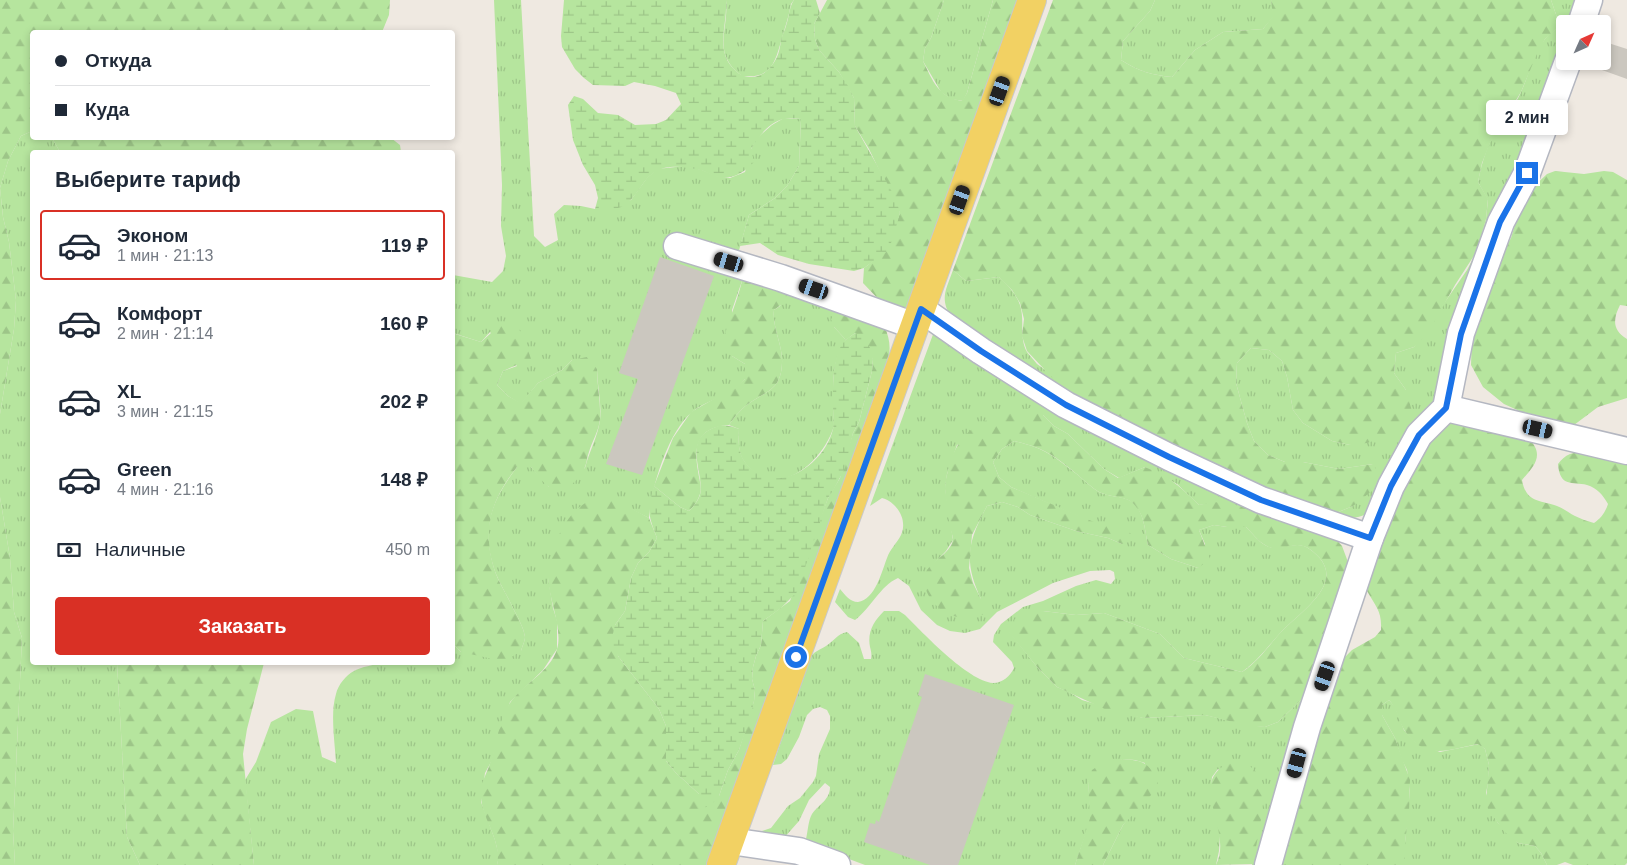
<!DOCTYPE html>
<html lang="ru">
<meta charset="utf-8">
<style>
:root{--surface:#fff;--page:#f2f2f3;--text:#1f2937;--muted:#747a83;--line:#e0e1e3;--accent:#d93025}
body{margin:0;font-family:Helvetica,sans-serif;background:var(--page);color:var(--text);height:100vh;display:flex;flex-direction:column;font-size:19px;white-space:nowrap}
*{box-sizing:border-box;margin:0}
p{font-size:16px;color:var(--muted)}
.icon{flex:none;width:28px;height:28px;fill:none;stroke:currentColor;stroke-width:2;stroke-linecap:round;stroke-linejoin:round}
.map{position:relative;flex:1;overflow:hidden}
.side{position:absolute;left:30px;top:150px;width:425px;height:515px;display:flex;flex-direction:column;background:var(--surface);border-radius:5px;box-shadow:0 2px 8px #0003}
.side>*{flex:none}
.guide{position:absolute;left:30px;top:30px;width:425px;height:110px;border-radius:5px;box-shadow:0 2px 8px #0003;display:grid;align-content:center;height:110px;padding:0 25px;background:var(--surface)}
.needle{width:32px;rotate:45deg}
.fabs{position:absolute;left:1556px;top:15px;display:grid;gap:10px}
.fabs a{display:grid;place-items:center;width:55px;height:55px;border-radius:5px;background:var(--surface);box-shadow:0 2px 8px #0003;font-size:25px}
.end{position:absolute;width:22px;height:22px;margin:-11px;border:6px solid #1a73e8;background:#fff;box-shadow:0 0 0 2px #fff}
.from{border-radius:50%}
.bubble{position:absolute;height:35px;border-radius:5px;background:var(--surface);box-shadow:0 2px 8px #0003;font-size:16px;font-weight:700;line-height:35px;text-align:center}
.car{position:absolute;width:15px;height:30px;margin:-15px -8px;border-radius:6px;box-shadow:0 0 4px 1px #0007;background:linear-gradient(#222 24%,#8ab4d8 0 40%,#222 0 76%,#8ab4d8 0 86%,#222 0)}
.guide b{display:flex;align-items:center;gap:18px;height:48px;font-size:19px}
.guide b+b{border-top:1px solid var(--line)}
.guide i{width:12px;height:12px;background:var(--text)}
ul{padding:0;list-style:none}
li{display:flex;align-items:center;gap:15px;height:70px;margin:0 10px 8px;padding:0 15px;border:2px solid transparent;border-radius:5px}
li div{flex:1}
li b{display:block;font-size:19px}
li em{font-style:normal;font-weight:700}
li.active{border-color:var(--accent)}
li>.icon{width:45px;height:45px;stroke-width:1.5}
h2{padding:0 25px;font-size:22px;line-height:60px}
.pay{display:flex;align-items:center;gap:12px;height:55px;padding:0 25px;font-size:19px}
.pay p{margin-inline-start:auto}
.button{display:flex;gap:10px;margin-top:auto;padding:10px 25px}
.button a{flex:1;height:58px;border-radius:5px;background:var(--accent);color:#fff;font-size:20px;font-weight:700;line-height:58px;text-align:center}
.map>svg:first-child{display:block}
.grass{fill:url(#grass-tufts)}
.forest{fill:url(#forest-firs)}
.wetland{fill:url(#wetland-marsh)}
.building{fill:#cbc7bf}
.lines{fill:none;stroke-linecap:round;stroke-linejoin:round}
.minor-casing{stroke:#b4b7c1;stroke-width:29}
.major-casing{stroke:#c9c9c9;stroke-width:30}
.minor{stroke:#fff;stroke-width:26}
.major{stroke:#f2d163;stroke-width:28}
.route{stroke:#1a73e8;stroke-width:6}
</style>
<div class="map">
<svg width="1627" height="865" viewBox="0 0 1627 865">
<defs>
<pattern id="grass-tufts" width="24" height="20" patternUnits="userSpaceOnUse" patternTransform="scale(1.25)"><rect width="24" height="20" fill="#b6e59e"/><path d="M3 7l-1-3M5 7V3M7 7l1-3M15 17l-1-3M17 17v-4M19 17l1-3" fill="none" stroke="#9dc588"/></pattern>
<pattern id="forest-firs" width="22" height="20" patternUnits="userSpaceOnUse" patternTransform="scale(1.25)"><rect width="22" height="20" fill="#b6e59e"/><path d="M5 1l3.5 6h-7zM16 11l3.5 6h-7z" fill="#9dc588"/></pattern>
<pattern id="wetland-marsh" width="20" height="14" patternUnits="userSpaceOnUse" patternTransform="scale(1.25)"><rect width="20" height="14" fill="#b6e59e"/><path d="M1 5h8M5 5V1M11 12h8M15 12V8" fill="none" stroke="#9dc588"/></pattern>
</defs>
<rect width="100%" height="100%" fill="#efe9e1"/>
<!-- grass -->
<g class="grass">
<path d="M494,0h27l13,236 11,11 13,-7 -4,-26 10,-9 17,1 14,3 36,-9 16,-22 10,-9 28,-3 17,4 14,6 14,2 15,-6 6,-23 6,-11 15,-13 12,-7 17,1 -2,47 -12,20 -12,12 -26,17 -15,53 8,13 -10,29v46l13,8v15c-4,4 -8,8 -12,11 -12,8 -29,12 -41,22 -24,20 -41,76 -43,106l-20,-10 -81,70 5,30 4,13v28l-14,21 -33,32 -19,60 -6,11 -4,29 14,38 4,16 -2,9h-243l-9,-85 11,-18 15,-40 25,-13 17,2 9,46 14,6c-1,-20 -6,-50 0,-69 2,-9 10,-19 18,-23 24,-12 71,-8 98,-9l1,-18 8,8 60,-1c1,-4 4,-10 4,-14 -1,-9 -8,-21 -12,-29 -5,-11 -12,-22 -17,-34 -16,-44 -6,-71 21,-107h14l18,20 36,-19c4,-16 13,-32 15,-48 2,-17 -3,-34 -3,-51l-25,-9 -10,10 -24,13 -17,21 -13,-8 -11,-11 6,-14 14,-5 -27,-34 -9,10 -28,-9v-58l39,7 11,-11 3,-15 -5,-30 1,-41z"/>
<path d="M726,0h68l-3,4c-2,12 -6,23 -9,34 -7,24 -10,41 -40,38 -31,-23 -13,-45 -16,-76z"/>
<path d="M944,0h49l-26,93 -4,8 -12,-2 -10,-7 -18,-31 2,-13 6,-10z"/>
<path d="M1155,0h116l3,16 -11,13 -40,3 -28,18 -23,27c-20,-2 -34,-6 -51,-17l2,-19 27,-30z"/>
<path d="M1551,0h31l-7,24h-10v33l-125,335 -73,122c-12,5 -19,5 -31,-1l17,-7 20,-42 -34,5 -36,-7h-18l-17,-7 -14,-14 -7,-18 -11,-40 1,-20 14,-15 18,2 13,11 5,16 6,33 10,13 29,18 18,4 56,-55 -12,-17 2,-20 18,-6 53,-77 10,-19 9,-32 2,-19 -10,-18c4,-21 10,-40 22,-58 7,-10 16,-20 21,-32 8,-17 12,-38 24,-53 4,-5 10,-9 15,-13z"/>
<path d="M32,131v7h20l8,14h-28v510l85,1 10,174 13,28h-125l-2,-34 9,-193 -8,-26 -4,-54 -10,-61v-83l14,-85 2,-29 -7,-58 -6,-25 -3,-29 8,-27 13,-25z"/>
<path d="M953,270l13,11 33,-4c9,8 17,17 21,28 5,15 -1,33 7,47 3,4 7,8 10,12l95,68 -180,-114c-13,-19 -6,-28 1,-48z"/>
<path d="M787,293l83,29 -11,-2 -8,-4 -17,11 12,13c-18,24 -12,59 -12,86 -9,30 -45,68 -78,47 -7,-5 -14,-12 -16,-21 -2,-7 -1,-16 -1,-23l-10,-4c6,-9 13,-17 22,-23 18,-12 30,-13 31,-39 1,-18 -10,-35 -8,-53l6,-4z"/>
<path d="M935,329l351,191c-32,-4 -53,-22 -87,-15l-22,-21 -32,-17 -26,11 -15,-9 -36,-35 -14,-8 -11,-11 -86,30 -10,29 -2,14 8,52 -7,11 -19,20 54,28c-18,-38 -13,-58 6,-93l15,-4 16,5 12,8 46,16 32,7 14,6 -14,-18 -14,-3 -83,-36 -12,-10 -6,-15 9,-13 12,-8c31,7 40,15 64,34 7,6 14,13 21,17 14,7 29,2 38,15 8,11 8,26 11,38l23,14 27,9 7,-24 -6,-14 15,-5 13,2h19c5,5 13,15 19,18 14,9 29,-6 43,3 45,30 -4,61 -26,83 -14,15 -23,29 -40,41l-58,-14 -24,-24 -56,-21 -28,2 -33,-4 -35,19 29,37 20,20 12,5 13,8 61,18 62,-3 44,10 16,2 13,-5 23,-22 10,-13 -49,178h-10l10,-60 -44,-36 -6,8 -1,9 9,49 -1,16 -3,14h-113l20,-40 7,-9 15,-53 -10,-3 -13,-1 -34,22 3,37 -16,47h-210l-56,-21 -3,-5c2,-8 2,-18 6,-25 7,-10 18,-14 18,-27l-5,-4 -16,17 -10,21 -16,18 -24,-7 12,-4 17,-22 12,-8 13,-16 3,-6 3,-22 11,-25v-13l-3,-6 -7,-3 -7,2 -6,6 -8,22 -12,22 -6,5 -8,1 36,-107c5,-6 10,-8 17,-12 8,-5 11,-12 21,-14l12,11 5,16h7c1,-5 0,-8 -1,-12 -3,-15 4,-26 14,-36h15l6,4c18,18 63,66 88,68 10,0 17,-7 21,-15l-2,-6 -19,-20 1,-7 7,-11 22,-17 20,-6 33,-15 20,-6 15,4 4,-5 -1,-7 -4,-2 -20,1 -37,12 -56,29 -17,17 -15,4 -15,-2 -13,-6 -16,-15 -12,-24 -11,-8c-18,8 -27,30 -43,42l-7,-3 -13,-15 5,-13c5,6 10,13 18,13 17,-2 24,-31 29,-44 3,-9 10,-15 14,-23 7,-15 -4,-33 -19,-37l-12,8z"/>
<path d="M1389,700l6,7 9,23 11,12 25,10 39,-8 6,5 4,16 -1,18 -2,10 8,23 4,7 20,20 17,3 6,7 6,12h-142v-23l5,-52 -3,-20 -5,-10 -7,-22 -13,-23v-10z"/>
</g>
<!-- forest -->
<g class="forest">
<path d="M0,0h390l-1,15 -7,17h-350v99l-11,5 -13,25 -8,27 3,29 6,25 7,58 -2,29 -14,85z"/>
<path d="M827,0h117l-13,38 -6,10 -2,13c10,20 15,36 39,40l5,-8 26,-93h30l-114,307 -14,4 -13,-8 -19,-20 1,-15c18,-12 29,-35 36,-55l-31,-64 -14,-23 -1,-28 -15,-26 -20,-22 -4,-11 -1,-15z"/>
<path d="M1053,0h102l-5,11 -27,30 -2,19c17,11 31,15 51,17l23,-27 28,-18 40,-3 10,-13 -2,-16h280l9,26 -15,13 -9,17 -15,36 -31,51 -8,20 -4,19 10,17 -2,20 -9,32 -22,34 -27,48 -14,14 -18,6 -2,20 12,17 7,25 -11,16 -35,12 -17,2 -18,-4 -29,-18 -10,-13 -6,-33 -5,-16 -13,-11 -18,-2 -14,15 -1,20 11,40 7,18 14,14 17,7h18l36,7 34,-5 10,18 -30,24 -17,7 -68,-22 -177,-87 -30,-17 -34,-36 -5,-15 2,-17 -4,-16 -8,-13 -13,-13 -33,4 -13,-11z"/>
<path d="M52,138h339l9,7 1,7h-341z"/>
<path d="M1555,171l29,3 20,-3 9,1 14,8v126l-7,-1c-7,14 -8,25 7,34v59l-29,9 -24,18 -35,-5 -35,-16 -21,-17 -12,-22 1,-28 23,-69 16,-30 10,-33 8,-14 18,-17z"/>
<path d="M752,277l35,16 -1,8 -12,9c-2,18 9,35 8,53 -1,26 -13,27 -31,39 -9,6 -16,14 -22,23 -30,2 -36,19 -31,46 1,8 4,15 2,23 -2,7 -6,12 -11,17l-9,-4 -26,-21 19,-48 18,-26 28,-16 13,-6 13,-11v-15l-13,-8 -9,-13c4,-21 14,-40 19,-62z"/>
<path d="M836,314h8l15,6 25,6c11,21 4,40 -6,60l-151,425 -21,54h-209c6,-28 -22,-52 -15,-80 2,-9 7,-16 9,-25 7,-19 7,-39 19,-57 13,-19 40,-31 47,-54 6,-19 -8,-50 -9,-71 -1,-25 21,-79 52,-79 17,0 34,11 49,19l8,20 -8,14 -11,11 -7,15 -6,33 -10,14 3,31 41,53 7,17v35l10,12 23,21 20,2 9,-26 11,-20 15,-49 1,-11 -3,-11 1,-12 3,-11 5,-11 2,-24 27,-20 38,-103 12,-20 13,-45 6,-11 13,-51 1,-12 -18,-26 -9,7 -12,-13 -3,-8z"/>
<path d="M501,324h15l8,14 7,21 -28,12 -6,14 11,11 13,7 17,-20 24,-13 10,-10 15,-3 10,12c0,17 4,33 3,50 -1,12 -8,22 -11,33 -2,5 -2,10 -4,15 -5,13 -21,28 -36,20 -5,-3 -14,-15 -18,-20h-14c-27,34 -36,65 -21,107 4,10 12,23 17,34 4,8 11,20 12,29 0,4 -3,10 -4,14l-13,8h-15l-32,-7 -8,-8 -1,-311 29,9z"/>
<path d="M1030,408l13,7 11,11 14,8 36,35 14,9 27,-11c25,10 36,20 54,38l14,-3 15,1 15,4 27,11 16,2 45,14 11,12 6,16 -9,36 -13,28 -4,16 -11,45 -10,13 -23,22 -13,5 -16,-1 -44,-11 -62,3 -34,-7 -52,-24 -20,-20 -30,-37 8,-11 12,-7 16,-1 33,4 28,-2 56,21 24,24 58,14c18,-12 26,-26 40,-41 22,-22 71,-53 26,-83 -14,-9 -29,7 -43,-3 -6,-3 -14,-13 -19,-18h-19l-13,-2 -15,5 11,29 -12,9 -27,-9 -23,-14c-3,-12 -3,-27 -11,-37 -9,-14 -24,-9 -38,-16 -7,-4 -14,-11 -21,-17 -23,-19 -33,-27 -64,-34l-12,8 -9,13 6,15 12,10 83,35 31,6 11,11 -14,5 -14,-6 -32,-7 -46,-16 -12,-8 -16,-5 -15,4 -15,29 -3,33 4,15 8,16 3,15c-13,6 -19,6 -33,1 -15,-5 -34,-28 -24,-45 7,-10 26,-19 26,-32 -1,-4 -2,-8 -3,-11 -2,-12 -4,-26 -5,-38 0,-9 3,-18 5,-26 12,-39 44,-49 80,-55z"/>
<path d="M1458,421l71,18c16,16 5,27 -7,41 4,23 18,20 35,26 6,2 12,7 18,10 6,3 12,5 19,7 7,-5 11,-10 14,-19 -5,-9 -11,-16 -21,-19 -15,-4 -27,3 -29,-21 3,-4 7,-8 12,-10 13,-5 43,6 57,9v400l-2,2h-52l-8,-3 -8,3h-10l-6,-12 -6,-7 -17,-3 -7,-5 -8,-8 -15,-21 -2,-7 3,-37 -4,-16 -7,-5c-29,5 -52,18 -73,-13 -7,-10 -7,-21 -16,-31l-7,5v10l13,23 15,42 -1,32 -4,30v23h-124l41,-146 18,-57 12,-12 23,-13 6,-7c1,-19 -5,-23 -14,-39l1,-8 52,-139 28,-21z"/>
<path d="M0,497l10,61 4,54 8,26 -9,193 2,34h-15z"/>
<path d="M117,663h147l-17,66 -4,25 11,111h-114l-13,-28z"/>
<path d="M1122,759c21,1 28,4 36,24l-5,10 -30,32 -20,40h-28l15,-47 -2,-37 4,-11 9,-6z"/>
<path d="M1236,760c11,3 22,10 26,22 5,19 -6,62 -9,82l-37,1c19,-37 -35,-86 20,-105z"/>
</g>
<!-- wetland -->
<g class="wetland">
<path d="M564,0h162c2,24 -12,51 9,70 6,6 10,7 17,7 11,0 19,-9 24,-18 4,-7 4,-15 6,-22 1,-4 3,-7 4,-11 3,-9 3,-19 8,-26h22l4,13 -6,11 1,15 4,11 20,22 9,14 6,12 1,28 41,73 4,14 -8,28 -6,11 -22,16 -10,3 -45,-7 -31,-9 -18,-12 -20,3 9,-31 26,-17 12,-12 12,-20 2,-47c-5,0 -12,-2 -17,0 -15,3 -26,18 -33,30l3,13c-11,12 -24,19 -40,14 -5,-2 -9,-5 -14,-6 -10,-3 -20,-4 -30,-3 -29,3 -27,29 -49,40 -6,3 -18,2 -26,2l3,-11 -3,-13 -12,-20 -10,-25 -5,-35 6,-9 9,3 15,14 20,2 17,10 21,-1 10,-4 15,-16 -5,-11 -21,-7 -21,-4 -9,4 -32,-1 -9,-7 -9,-9 -13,-22 -1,-11z"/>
<path d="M855,333l9,5 6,10 3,11 -1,12 -13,51 -6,11 -8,35 -11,21 -6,9 -31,94 -16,16 -18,13 -2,24 -5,11 -3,11 -1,12 3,11 -1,11 -3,14 -12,35 -11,20 -9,26 -7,8 -10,5 -3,-15 -23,-21 -10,-12v-35l-7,-17 -41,-53 -7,-14 4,-17 10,-14 6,-33 7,-15 11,-11 8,-14c-9,-23 -10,-27 -3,-52l26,21 9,4c5,-5 9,-10 11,-16 5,-22 -18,-54 13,-67 9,-4 16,-3 26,1 0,7 -1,15 1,22 2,9 8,16 16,21 30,20 70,-12 77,-43 2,-8 0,-15 0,-23 0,-18 -1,-44 8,-60 3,-6 9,-9 14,-13z"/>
</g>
<!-- building -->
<g class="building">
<path d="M1602,41l25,8v30l-25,-9z"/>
<path d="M660,257l54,19 -72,199 -36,-11 32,-85 -19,-6z"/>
<path d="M925,674l89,31 -56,160h-28l-66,-23 6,-19 5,1 1,-4 3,2 43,-125 -4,-2z"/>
</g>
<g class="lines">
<defs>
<g id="minor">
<path d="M1581,24l8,-24"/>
<path d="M677,246l104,32 134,48"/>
<path d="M921,309l60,42 85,54 103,52 92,43 109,38"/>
<path d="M1446,408l181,43"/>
<path d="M730,841l69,10 38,14"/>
<path d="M1268,865l39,-138 63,-189 21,-52 28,-51 27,-27 15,-75 40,-111 26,-49 41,-112"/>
</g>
<path id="major" d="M721,865l311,-865"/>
</defs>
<!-- minor casing -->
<use href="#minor" class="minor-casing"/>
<!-- major casing -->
<use href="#major" class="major-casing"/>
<!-- minor -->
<use href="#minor" class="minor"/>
<!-- major -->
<use href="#major" class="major"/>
</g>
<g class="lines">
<!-- route -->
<path class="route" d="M796,657l125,-348 60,42 85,54 103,52 92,43 109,38 21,-52 28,-51 27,-27 15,-74 39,-112 27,-49"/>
</g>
</svg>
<div class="fabs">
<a><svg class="needle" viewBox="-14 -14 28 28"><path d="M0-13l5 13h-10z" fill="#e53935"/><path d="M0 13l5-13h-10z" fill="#747a83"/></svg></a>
</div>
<i class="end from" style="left:796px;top:657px"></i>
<i class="end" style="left:1527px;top:173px"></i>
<div class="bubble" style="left:1486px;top:100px;width:82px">2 мин</div>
<i class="car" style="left:1000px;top:91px;rotate:20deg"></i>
<i class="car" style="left:960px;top:200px;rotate:20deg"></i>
<i class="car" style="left:729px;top:262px;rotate:287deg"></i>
<i class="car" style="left:814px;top:289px;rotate:289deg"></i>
<i class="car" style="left:1538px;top:429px;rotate:103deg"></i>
<i class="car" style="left:1325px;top:676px;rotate:199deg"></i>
<i class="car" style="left:1297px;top:763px;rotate:195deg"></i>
<div class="guide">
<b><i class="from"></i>Откуда</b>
<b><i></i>Куда</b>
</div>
<section class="side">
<h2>Выберите тариф</h2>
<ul>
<li class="active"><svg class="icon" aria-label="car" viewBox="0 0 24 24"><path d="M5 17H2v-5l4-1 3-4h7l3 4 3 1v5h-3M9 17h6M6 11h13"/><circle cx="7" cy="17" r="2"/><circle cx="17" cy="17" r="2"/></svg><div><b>Эконом</b><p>1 мин · 21:13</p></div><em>119 ₽</em></li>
<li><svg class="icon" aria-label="car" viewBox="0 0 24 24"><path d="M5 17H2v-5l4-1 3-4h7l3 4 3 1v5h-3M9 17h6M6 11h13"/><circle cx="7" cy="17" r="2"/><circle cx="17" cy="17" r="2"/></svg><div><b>Комфорт</b><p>2 мин · 21:14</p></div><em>160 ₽</em></li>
<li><svg class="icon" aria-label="car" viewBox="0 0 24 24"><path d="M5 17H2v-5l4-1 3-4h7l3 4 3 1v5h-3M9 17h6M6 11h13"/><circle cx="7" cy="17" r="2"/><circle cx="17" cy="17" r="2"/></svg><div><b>XL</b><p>3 мин · 21:15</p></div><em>202 ₽</em></li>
<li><svg class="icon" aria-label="car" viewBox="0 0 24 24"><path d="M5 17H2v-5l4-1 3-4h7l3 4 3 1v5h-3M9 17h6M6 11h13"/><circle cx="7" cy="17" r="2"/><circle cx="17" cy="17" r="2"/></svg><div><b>Green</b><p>4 мин · 21:16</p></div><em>148 ₽</em></li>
</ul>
<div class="pay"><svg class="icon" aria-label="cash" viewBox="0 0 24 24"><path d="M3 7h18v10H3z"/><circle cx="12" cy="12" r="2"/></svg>Наличные<p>450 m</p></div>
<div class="button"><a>Заказать</a></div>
</section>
</div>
